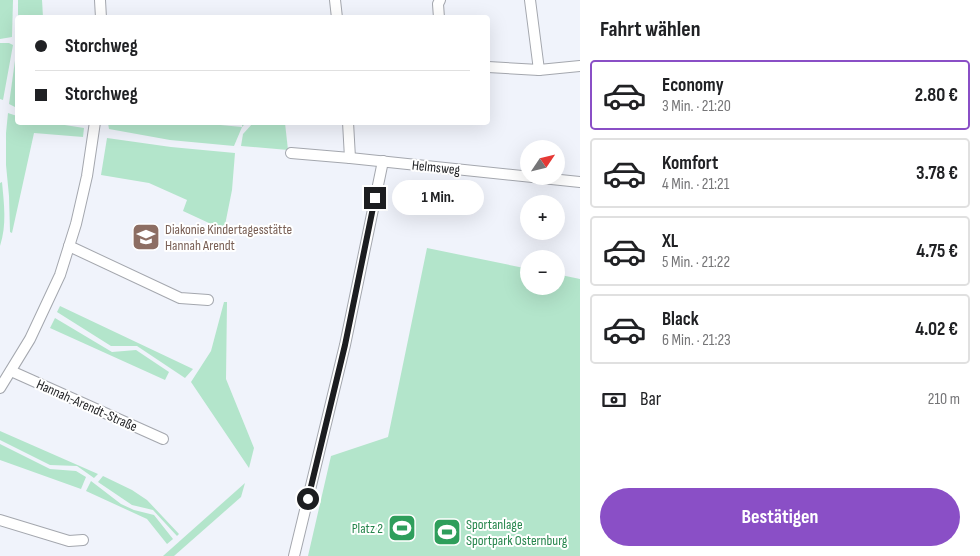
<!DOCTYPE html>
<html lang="de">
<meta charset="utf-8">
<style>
:root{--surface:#fff;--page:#f6f6f6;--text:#202124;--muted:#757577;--line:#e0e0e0;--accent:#8a4fc6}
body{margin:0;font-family:"Sofia Sans Condensed",sans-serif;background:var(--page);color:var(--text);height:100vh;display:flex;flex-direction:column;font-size:19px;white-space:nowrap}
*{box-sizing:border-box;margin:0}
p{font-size:16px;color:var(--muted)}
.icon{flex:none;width:28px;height:28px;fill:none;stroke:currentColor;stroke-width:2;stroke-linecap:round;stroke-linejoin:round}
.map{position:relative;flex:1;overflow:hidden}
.sheet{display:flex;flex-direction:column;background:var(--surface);width:400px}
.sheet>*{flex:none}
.top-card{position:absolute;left:15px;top:15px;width:475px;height:110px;border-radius:5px;box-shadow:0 5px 20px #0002;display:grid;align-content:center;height:110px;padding:0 20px;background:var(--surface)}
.needle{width:32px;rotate:55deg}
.controls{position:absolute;left:520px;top:140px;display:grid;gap:10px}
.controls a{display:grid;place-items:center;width:45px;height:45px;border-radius:50%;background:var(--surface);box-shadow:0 5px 20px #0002;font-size:25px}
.end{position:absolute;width:22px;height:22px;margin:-11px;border:6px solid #1c1d20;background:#fff;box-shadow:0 0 0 2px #fff}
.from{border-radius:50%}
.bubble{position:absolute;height:35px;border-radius:18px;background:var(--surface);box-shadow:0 5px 20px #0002;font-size:16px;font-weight:700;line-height:35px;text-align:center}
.top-card b{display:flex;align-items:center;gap:18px;height:48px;font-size:19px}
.top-card b+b{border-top:1px solid var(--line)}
.top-card i{width:12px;height:12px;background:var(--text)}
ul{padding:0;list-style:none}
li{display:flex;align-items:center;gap:15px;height:70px;margin:0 10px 8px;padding:0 10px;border:2px solid var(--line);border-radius:5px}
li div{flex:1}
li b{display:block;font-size:19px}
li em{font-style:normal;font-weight:700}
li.active{border-color:var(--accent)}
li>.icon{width:45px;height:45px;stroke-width:1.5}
h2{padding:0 20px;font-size:22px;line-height:60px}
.pay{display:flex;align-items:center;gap:12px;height:55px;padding:0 20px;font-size:19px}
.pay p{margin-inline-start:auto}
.cta{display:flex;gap:10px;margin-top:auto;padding:10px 20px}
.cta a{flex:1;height:58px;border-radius:30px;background:var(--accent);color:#fff;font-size:20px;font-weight:700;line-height:58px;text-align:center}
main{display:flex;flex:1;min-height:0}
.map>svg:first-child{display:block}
.green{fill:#b3e5cb}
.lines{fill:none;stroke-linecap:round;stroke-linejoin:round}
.street-casing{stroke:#a4a7ae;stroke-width:12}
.street{stroke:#fff;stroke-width:10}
.route{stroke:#1c1d20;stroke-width:6}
.labels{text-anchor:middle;stroke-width:4;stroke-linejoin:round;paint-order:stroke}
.street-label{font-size:14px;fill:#1c1d20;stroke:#fff}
.education-label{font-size:14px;fill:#785e54;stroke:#fff;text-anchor:start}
.leisure-label{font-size:14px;fill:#27864d;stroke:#fff;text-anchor:start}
</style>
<main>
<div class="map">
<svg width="580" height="556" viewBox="0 0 580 556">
<rect width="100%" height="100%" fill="#f0f3fb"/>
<!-- green -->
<g class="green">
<path d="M0,0h13l-1,37 -12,2z"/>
<path d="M18,0h24l1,17h-25z"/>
<path d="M0,43h9l4,2 -10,55 -3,-1v4z"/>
<path d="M17,46v62l-8,-4z"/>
<path d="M8,113l9,3 1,6 34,1 32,5 -1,9 -49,-4 -22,100 -2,-1 -1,-36 -3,-31v-32z"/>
<path d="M199,123l43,4v-4h4l-4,4 -8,19 -64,-6 -61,-11 -1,-6z"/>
<path d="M253,123h32l3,27 -47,-4 2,-12z"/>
<path d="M107,138l64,9 64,6 -3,37 -8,40 -41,-19 4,-11 -38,-17 -48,-8z"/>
<path d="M2,182c2,22 5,43 -2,64v-63z"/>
<path d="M427,248l102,21v17h27v-12l24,5v277h-272l23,-100 57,-19z"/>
<path d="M224,302h3l-1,77 28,69 -5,20 -58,-86 20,-31z"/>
<path d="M60,306l133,63 -8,9 -48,-32h-26l-54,-34z"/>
<path d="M55,318l57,34 24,-2 33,22 -4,8 -115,-52z"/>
<path d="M0,431l98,43 -4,4 -17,-12 -27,-1 -50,-25z"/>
<path d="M0,444l50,25 26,2 10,6 -5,12 -81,-29z"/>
<path d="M103,476l29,14 15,10 32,34 -2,2 -24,-26 -21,-5 -34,-23z"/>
<path d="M91,481l30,23 13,6 20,5 19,24 -6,5 -20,-25 -61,-28z"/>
<path d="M245,483l-4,14 -67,59h-11z"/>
</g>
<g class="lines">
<defs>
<g id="street">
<path d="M100,0l1,18"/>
<path d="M335,0l2,18"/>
<path d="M439,18l-1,-14 2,-4"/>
<path d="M488,67l51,3 -9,-70"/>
<path d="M539,70l41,-4"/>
<path d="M348,122l2,36"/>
<path d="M291,153l59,5 230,24"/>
<path d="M69,246l111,52 28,2"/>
<path d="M11,371l152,68"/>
<path d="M0,388l30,-49 30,-64 16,-51 11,-48 8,-54"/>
<path d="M0,520l69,21 14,-1"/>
<path d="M294,556l51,-211 38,-184"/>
</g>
</defs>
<!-- street casing -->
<use href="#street" class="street-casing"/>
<!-- street -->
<use href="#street" class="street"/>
</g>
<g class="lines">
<!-- route -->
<path class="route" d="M308,499l37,-154 30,-147"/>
</g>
<!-- icons -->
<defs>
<symbol id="school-square" viewBox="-11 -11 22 22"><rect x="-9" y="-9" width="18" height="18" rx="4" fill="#8d6e63" stroke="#fff"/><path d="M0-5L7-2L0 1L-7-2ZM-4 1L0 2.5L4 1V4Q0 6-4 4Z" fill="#fff"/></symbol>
<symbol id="stadium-square" viewBox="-11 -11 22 22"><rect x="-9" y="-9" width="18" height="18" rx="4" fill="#2e9e5b" stroke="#fff"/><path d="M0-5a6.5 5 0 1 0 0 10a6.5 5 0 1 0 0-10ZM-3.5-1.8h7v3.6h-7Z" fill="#fff"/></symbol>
</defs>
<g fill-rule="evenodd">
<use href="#school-square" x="130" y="221" width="32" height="32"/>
<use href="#stadium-square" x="386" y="512" width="32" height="32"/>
<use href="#stadium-square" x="431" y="516" width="32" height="32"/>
</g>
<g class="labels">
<!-- street labels -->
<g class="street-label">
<text transform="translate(436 167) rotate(6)" y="5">Helmsweg</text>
<text transform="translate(87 405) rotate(24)" y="5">Hannah-Arendt-Straße</text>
</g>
<!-- education labels -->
<g class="education-label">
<text x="165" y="234">Diakonie Kindertagesstätte<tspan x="165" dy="16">Hannah Arendt</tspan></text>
</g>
<!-- leisure labels -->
<g class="leisure-label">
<text x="466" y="529">Sportanlage<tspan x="466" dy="16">Sportpark Osternburg</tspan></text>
<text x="383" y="533" text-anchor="end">Platz 2</text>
</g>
</g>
</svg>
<div class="controls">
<a><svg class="needle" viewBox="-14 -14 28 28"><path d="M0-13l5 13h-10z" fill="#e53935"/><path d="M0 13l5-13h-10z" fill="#757577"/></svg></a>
<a>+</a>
<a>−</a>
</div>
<i class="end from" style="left:308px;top:499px"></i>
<i class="end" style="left:375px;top:198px"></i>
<div class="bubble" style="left:392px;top:180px;width:92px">1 Min.</div>
<div class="top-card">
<b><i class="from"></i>Storchweg</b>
<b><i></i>Storchweg</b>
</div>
</div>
<section class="sheet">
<h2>Fahrt wählen</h2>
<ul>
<li class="active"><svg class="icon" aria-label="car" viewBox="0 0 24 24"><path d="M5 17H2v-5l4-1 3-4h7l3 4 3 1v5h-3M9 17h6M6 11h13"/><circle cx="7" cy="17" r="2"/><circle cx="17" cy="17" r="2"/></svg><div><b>Economy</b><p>3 Min. · 21:20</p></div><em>2.80 €</em></li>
<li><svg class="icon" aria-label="car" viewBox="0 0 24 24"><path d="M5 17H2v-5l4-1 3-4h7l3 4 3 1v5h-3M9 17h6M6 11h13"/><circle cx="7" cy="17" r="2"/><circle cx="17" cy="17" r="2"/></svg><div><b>Komfort</b><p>4 Min. · 21:21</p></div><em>3.78 €</em></li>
<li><svg class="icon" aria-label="car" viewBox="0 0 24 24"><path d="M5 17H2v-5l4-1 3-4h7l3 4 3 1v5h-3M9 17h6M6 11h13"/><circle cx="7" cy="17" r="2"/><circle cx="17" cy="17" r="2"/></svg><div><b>XL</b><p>5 Min. · 21:22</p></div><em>4.75 €</em></li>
<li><svg class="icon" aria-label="car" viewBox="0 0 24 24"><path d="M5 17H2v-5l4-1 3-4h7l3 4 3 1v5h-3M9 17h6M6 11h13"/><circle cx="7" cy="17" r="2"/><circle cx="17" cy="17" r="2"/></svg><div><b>Black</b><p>6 Min. · 21:23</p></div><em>4.02 €</em></li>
</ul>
<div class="pay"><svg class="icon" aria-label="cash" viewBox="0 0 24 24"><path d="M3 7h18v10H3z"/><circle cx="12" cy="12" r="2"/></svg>Bar<p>210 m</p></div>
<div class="cta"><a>Bestätigen</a></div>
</section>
</main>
